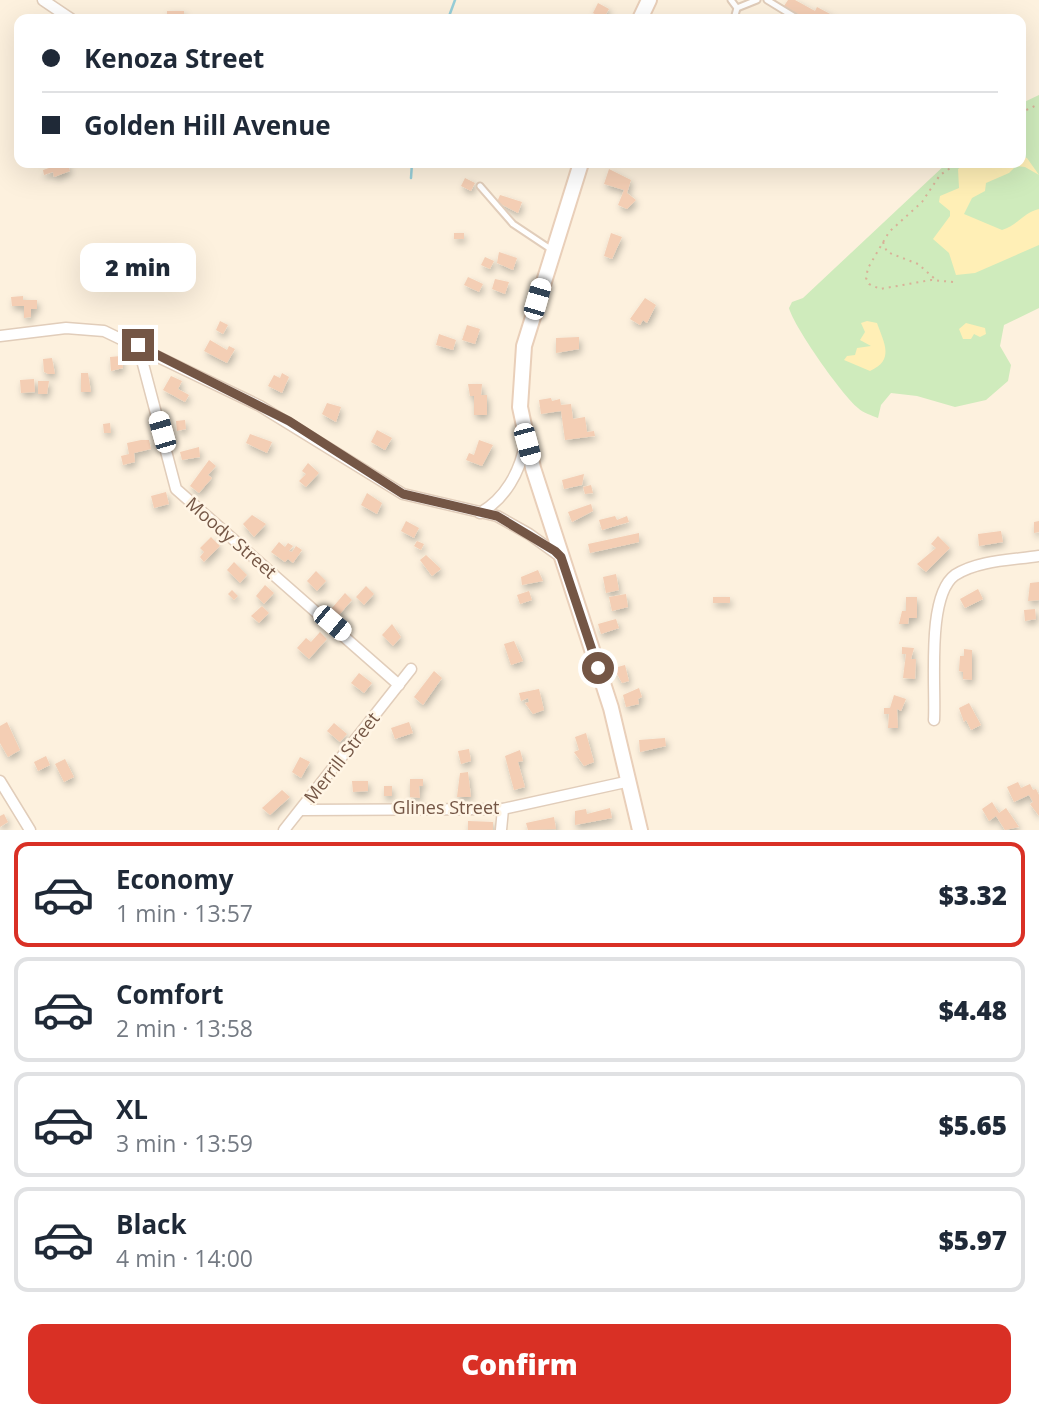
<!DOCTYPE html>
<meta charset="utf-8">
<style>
:root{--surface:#fff;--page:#f2f2f3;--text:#1f2937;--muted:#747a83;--line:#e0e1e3;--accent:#d93025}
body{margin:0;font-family:"Open Sans",sans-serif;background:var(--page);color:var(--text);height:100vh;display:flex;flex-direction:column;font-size:26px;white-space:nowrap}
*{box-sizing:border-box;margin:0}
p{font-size:23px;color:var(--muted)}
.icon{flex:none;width:38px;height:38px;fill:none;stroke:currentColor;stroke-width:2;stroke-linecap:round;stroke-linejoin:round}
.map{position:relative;height:830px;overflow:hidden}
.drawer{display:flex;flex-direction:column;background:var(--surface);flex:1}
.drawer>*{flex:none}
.guide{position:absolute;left:14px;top:14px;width:1012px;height:154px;border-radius:14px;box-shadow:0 7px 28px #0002;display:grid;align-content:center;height:154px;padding:0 28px;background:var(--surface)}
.end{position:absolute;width:32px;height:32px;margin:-16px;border:9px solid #745645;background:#fff;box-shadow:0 0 0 4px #fff}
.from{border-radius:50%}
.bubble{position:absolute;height:49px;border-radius:14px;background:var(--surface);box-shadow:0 7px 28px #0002;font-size:23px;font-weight:800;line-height:49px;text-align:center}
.car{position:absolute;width:21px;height:42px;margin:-21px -10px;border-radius:9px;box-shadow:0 0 5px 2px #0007;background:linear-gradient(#fff 24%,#345 0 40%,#fff 0 76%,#345 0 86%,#fff 0)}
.guide b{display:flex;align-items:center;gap:24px;height:66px;font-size:26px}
.guide b+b{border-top:2px solid var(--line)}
.guide i{width:18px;height:18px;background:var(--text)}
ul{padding:12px 0 0;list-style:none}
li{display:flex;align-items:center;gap:21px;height:105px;margin:0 14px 10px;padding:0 14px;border:4px solid var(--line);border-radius:14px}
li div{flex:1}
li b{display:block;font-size:26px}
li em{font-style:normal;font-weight:800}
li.current{border-color:var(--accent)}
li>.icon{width:63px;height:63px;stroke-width:1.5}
.button{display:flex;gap:14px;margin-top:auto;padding:14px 28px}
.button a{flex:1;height:80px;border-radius:14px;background:var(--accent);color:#fff;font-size:28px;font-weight:800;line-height:80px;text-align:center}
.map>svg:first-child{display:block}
.green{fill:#cfebbc}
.sand{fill:#ffefb6}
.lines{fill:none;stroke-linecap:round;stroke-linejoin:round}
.stream{stroke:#98cfd9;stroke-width:2.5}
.building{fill:#f4ceb4;filter:url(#shadow)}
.lane-casing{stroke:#e1cdba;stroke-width:9}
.street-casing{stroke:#e1cdba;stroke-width:13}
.secondary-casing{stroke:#e9cfb9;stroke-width:18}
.path{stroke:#d8b198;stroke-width:2;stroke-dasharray:2 5;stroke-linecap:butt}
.lane{stroke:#fff;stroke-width:5}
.street{stroke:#fff;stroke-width:10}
.secondary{stroke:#fff;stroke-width:14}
.route{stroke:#745645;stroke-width:9}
.labels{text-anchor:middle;stroke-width:5;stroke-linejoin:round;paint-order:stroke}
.street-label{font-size:18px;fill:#745645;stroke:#fff5e5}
</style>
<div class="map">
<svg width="1039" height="830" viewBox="0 0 1039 830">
<defs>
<filter id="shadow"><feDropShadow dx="2" dy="4" stdDeviation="3.5" flood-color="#0004"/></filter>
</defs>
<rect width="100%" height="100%" fill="#fdf1de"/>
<!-- green -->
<path class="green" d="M1039,95v213l-35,17 -4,21 11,19 -3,16 -22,19 -31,7 -38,-11 -26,-3 -10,12 -3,13c-7,-3 -15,-5 -20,-10 -16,-13 -64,-81 -69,-100l3,-6 11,-4 144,-135h73v-59z"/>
<!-- sand -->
<g class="sand">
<path d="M1020,156l7,2 12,17 -14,-8 -9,-1 -7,7 -23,10 -1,8 -13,7 -8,16 38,16c15,-4 22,-18 37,-21v36l-64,28 -19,2 -7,-22 -16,-14 17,-23v-5l-11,-9 1,-6 19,-8 -1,-19 9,-6h19l6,4 28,-4z"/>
<path d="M867,321l10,2c7,20 18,37 -7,48l-26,-11 3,-4 8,-1 2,-7 14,-2 -11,-6 5,-8 -4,-9z"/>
<path d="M966,323l19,5 1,6 -6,3 -6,-3 -3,5h-8l-4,-10z"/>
</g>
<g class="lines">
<!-- stream -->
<g class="stream">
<path d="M448,19l7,-19"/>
<path d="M411,178l1,-15"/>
</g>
</g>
<!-- building -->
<g class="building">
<path d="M788,0h7l20,11 2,-4 15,8 -3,4h-21l-24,-13z"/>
<path d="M598,3l11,6 -6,10 -10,-6z"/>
<rect x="167" y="11" width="17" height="8"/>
<path d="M52,163h15l3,8 -16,6 -1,-5 -9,3 -1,-5 9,-3z"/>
<path d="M609,169l22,11 -4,13 9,7 -9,9 -9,-4 6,-15 -20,-6z"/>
<path d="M465,178l10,5 -4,8 -10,-5z"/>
<path d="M500,195l22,7 -4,11 -21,-11z"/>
<rect x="454" y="233" width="10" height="6"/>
<path d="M611,233l11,4 -10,22 -8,-3z"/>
<path d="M499,252l18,6 -4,12 -16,-7z"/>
<path d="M485,257l9,4 -4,8 -9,-4z"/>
<path d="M468,277l15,7 -4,8 -15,-7z"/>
<path d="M495,279l14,3 -4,12 -13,-5z"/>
<path d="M23,296v4h14v9h-6v8l-7,1v-12h-12l-1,-9z"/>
<path d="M645,298l11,7 -9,18 -4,-3 -3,5 -10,-6z"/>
<path d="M220,321l8,4 -5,9 -7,-4z"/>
<path d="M467,325l13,4 -5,15 -13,-4z"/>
<path d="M439,334l17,6 -3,10 -17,-5z"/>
<path d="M579,337v12l-23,4v-15z"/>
<path d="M210,340l17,10 2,-4 6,3 -8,14 -23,-12z"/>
<path d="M121,356l2,12 -12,3 -1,-14z"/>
<path d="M52,358l3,16h-7l-4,-2 -1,-13z"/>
<path d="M81,373h7l3,19h-10z"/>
<path d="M282,373l7,4 -7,16 -14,-7 6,-11 6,3z"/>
<path d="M171,376l11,5 -4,8 11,6 -4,7 -22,-12z"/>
<path d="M34,379l1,13 -14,1 -1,-13z"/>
<path d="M38,381h11l-2,13h-9z"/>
<path d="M468,384h14l-1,11h6v20h-13v-19h-4z"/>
<path d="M551,398l1,3 8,-2 1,6 10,-1 2,15 12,-2 2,15 7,-1 1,5 -30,4 -4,-29 -20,3 -2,-14z"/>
<path d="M327,403l14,4 -5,15 -14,-8z"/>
<path d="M185,420l1,9 -9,2 -1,-10z"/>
<path d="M110,423l1,10h-7l-1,-9z"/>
<path d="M377,430l15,8 -7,12 -14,-8z"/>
<path d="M250,434l22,8 -5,11 -21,-10z"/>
<path d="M141,440h8l2,9 -17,4 1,9 -12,3 -2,-9 8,-2 -2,-11z"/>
<path d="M479,440l14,5 -11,21 -16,-6 3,-7 5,2z"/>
<path d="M199,447l1,10 -18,3 -2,-8z"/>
<path d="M209,460l7,6 -8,9 4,3 -13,15 -9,-7z"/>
<path d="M308,463l11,10 -13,14 -7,-6 7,-7 -4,-3z"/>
<path d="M584,474l-2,11 -18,4 -2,-9z"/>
<path d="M591,485l2,8 -8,1 -2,-7z"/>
<path d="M166,492l3,12 -15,4 -3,-12z"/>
<path d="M367,493l15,10 -5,11 -16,-9z"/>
<path d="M591,504l2,7 -21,11 -4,-10z"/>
<path d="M252,515l14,9 -12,13 -11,-13z"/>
<path d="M615,516l2,4 10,-4 2,6 -27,8 -3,-10z"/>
<path d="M406,521l13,7 -5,10 -13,-7z"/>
<path d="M1039,521v11l-5,1v-11z"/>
<path d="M1001,531l2,11 -24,4 -1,-12z"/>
<path d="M639,533v9l-49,11 -2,-9z"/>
<path d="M938,536l12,12 -24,24 -9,-8 19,-16 -5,-4z"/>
<path d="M211,537l9,9 -16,16 -4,-5 4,-5 -4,-4z"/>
<path d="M417,541l7,3 -3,6 -7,-4z"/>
<path d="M279,542l6,5 3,-4 5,3 -4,5 3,1 4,-6 6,4 -9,13 -5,-4 -3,3 -14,-10z"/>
<path d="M426,555l15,14 -9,7 -12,-16z"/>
<path d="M234,562l13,13 -7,8 -13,-13z"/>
<path d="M538,570l5,11 -21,4 -1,-8z"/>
<path d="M316,571l10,10 -9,10 -10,-10z"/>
<path d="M616,574l3,16 -13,3 -3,-16z"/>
<path d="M1039,582v18l-11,1 2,-18z"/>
<path d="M265,585l9,8 -10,11 -8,-8z"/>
<path d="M366,586l8,8 -10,11 -8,-8z"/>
<path d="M978,589l5,10 -18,9 -5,-9z"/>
<path d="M232,590l6,6 -4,4 -6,-6z"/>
<path d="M529,591l3,9 -12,4 -3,-9z"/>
<path d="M345,593l7,7 -13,15 -7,-7z"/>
<path d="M626,594l2,13 -16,4 -3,-14z"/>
<rect x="713" y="597" width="17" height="6"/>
<path d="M906,597h11v21h-8l-1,6h-9l3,-13h4z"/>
<path d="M262,606l7,7 -10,10 -8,-7z"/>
<path d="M1035,609l1,10 -11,2 -1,-11z"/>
<path d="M616,619l3,9 -18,6 -3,-10z"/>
<path d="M392,624l9,13 -8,9 -11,-11z"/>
<path d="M320,632l7,7 -18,20 -12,-11 9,-10 5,4z"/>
<path d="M514,641l9,20 -12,4 -7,-21z"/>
<path d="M902,647l12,1 -3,11h5l-1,20 -12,-1 3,-24h-4z"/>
<path d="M964,649l8,1v30l-9,-1v-7l-4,-1 1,-15h4z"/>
<path d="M625,665l4,16 -7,2 -8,-15z"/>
<path d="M434,671l8,7 -19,27 -9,-8z"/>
<path d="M359,673l13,10 -8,10 -13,-10z"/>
<path d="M639,688l3,9 -4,2 1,5 -13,3 -3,-12z"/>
<path d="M539,689l5,21 -11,4 -8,-11 4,-1 -1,-4 -7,3 -2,-8z"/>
<path d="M894,695l12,4 -5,12 -4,-2 1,19h-10l1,-14h-5v-6h6z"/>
<path d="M969,703l12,22 -10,5 -5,-10 -2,2 -5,-14z"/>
<path d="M7,722l13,28 -12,7 -8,-14v-17z"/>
<path d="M409,722l4,11 -18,6 -4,-11z"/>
<path d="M334,723l13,11 -7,8 -13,-11z"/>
<path d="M586,733l8,29 -10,4 -10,-14 5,-2 -4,-13z"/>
<path d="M665,738l1,8 -26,6 -1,-12z"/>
<path d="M469,749l2,12 -10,3 -3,-13z"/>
<path d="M520,750l3,11 -5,1 7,25 -11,3 -9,-34z"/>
<path d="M46,756l4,9 -12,6 -4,-9z"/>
<path d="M300,757l10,5 -9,16 -9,-6z"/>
<path d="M65,759l9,18 -10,5 -9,-18z"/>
<path d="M468,772l3,25h-14l3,-24z"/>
<path d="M410,779h13v7h-4l1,12 -10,-1z"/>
<path d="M352,781h16v10l-15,1z"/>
<path d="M1018,782l3,6 9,-4 3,6 3,-1 3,6v21l-9,-12 3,-2 -4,-7 -15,7 -7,-15z"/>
<rect x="384" y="786" width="8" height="10"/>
<path d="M282,790l8,7 -20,18 -8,-7z"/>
<path d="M992,802l7,11 7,-5 13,19 -14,3 -9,-14 -7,5 -7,-12z"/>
<path d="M610,808l2,10 -37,7v-14l11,-2 1,5z"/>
<path d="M4,814l4,8 -8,5v-11z"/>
<path d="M554,817l2,12 -28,1 -2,-7z"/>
<path d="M468,821l25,1v8h-25z"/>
</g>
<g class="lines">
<defs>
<g id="lane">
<path d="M731,0l6,8 -3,11"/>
<path d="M767,0l31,19"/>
<path d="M737,8l20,-8"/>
<path d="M480,186l33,38 39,26"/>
</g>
<g id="street">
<path d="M43,0l28,19"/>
<path d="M0,336l66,-8 38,3 156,75 143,88 94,22 32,18 32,23"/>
<path d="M138,345l38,144 223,196"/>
<path d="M480,513c25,-14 40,-41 45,-69"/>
<path d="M934,720c2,-34 -8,-124 21,-145 23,-15 58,-15 84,-19"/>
<path d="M0,781l30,49"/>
<path d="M302,810l201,-1 127,-28"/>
<path d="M284,830l127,-161"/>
<path d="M501,830l2,-21"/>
</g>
<g id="secondary">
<path d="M640,19l9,-19"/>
<path d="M581,163l-57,183 -4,61 13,61 78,240 29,122"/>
</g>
</defs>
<!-- lane casing -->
<use href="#lane" class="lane-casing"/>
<!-- street casing -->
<use href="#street" class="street-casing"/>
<!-- secondary casing -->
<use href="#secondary" class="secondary-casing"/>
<!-- path -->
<g class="path">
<path d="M1020,113l19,-9"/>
<path d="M883,242l4,10 31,12 17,15"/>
<path d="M953,282l-22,-2 -51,9 -11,-5 -3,-6 2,-10 21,-36 33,-30 18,-27 18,-12"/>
</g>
<!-- lane -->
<use href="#lane" class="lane"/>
<!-- street -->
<use href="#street" class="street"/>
<!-- secondary -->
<use href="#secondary" class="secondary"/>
</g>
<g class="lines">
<!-- route -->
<path class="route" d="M138,345l151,76 114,73 94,22 58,35 6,6 37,111"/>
</g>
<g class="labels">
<!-- street labels -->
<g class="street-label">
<text transform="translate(231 538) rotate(41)" y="6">Moody Street</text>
<text transform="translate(342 758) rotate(-52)" y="6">Merrill Street</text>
<text x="446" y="814">Glines Street</text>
</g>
</g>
</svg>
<i class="end from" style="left:598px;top:668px"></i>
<i class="end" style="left:138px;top:345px"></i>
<div class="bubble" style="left:80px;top:243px;width:116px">2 min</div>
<i class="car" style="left:537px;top:299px;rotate:16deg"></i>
<i class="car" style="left:162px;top:432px;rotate:344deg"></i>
<i class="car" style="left:527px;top:444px;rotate:165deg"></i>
<i class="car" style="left:332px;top:623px;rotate:130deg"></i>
<div class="guide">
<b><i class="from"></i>Kenoza Street</b>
<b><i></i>Golden Hill Avenue</b>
</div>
</div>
<section class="drawer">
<ul>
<li class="current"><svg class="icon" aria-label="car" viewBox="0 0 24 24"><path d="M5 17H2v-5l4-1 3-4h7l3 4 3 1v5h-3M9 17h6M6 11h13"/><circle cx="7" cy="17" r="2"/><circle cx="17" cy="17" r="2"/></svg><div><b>Economy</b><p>1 min · 13:57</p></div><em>$3.32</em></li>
<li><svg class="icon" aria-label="car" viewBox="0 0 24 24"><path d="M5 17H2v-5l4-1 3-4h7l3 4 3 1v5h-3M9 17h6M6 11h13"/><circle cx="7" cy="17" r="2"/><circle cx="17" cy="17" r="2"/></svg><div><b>Comfort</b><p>2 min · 13:58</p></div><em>$4.48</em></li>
<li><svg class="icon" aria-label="car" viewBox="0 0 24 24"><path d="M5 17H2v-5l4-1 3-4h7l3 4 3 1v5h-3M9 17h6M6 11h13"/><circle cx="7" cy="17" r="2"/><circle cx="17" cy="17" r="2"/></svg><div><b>XL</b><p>3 min · 13:59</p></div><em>$5.65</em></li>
<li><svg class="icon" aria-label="car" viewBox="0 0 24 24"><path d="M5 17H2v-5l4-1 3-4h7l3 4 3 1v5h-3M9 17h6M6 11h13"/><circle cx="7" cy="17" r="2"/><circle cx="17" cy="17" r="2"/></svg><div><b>Black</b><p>4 min · 14:00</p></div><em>$5.97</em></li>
</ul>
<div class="button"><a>Confirm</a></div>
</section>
